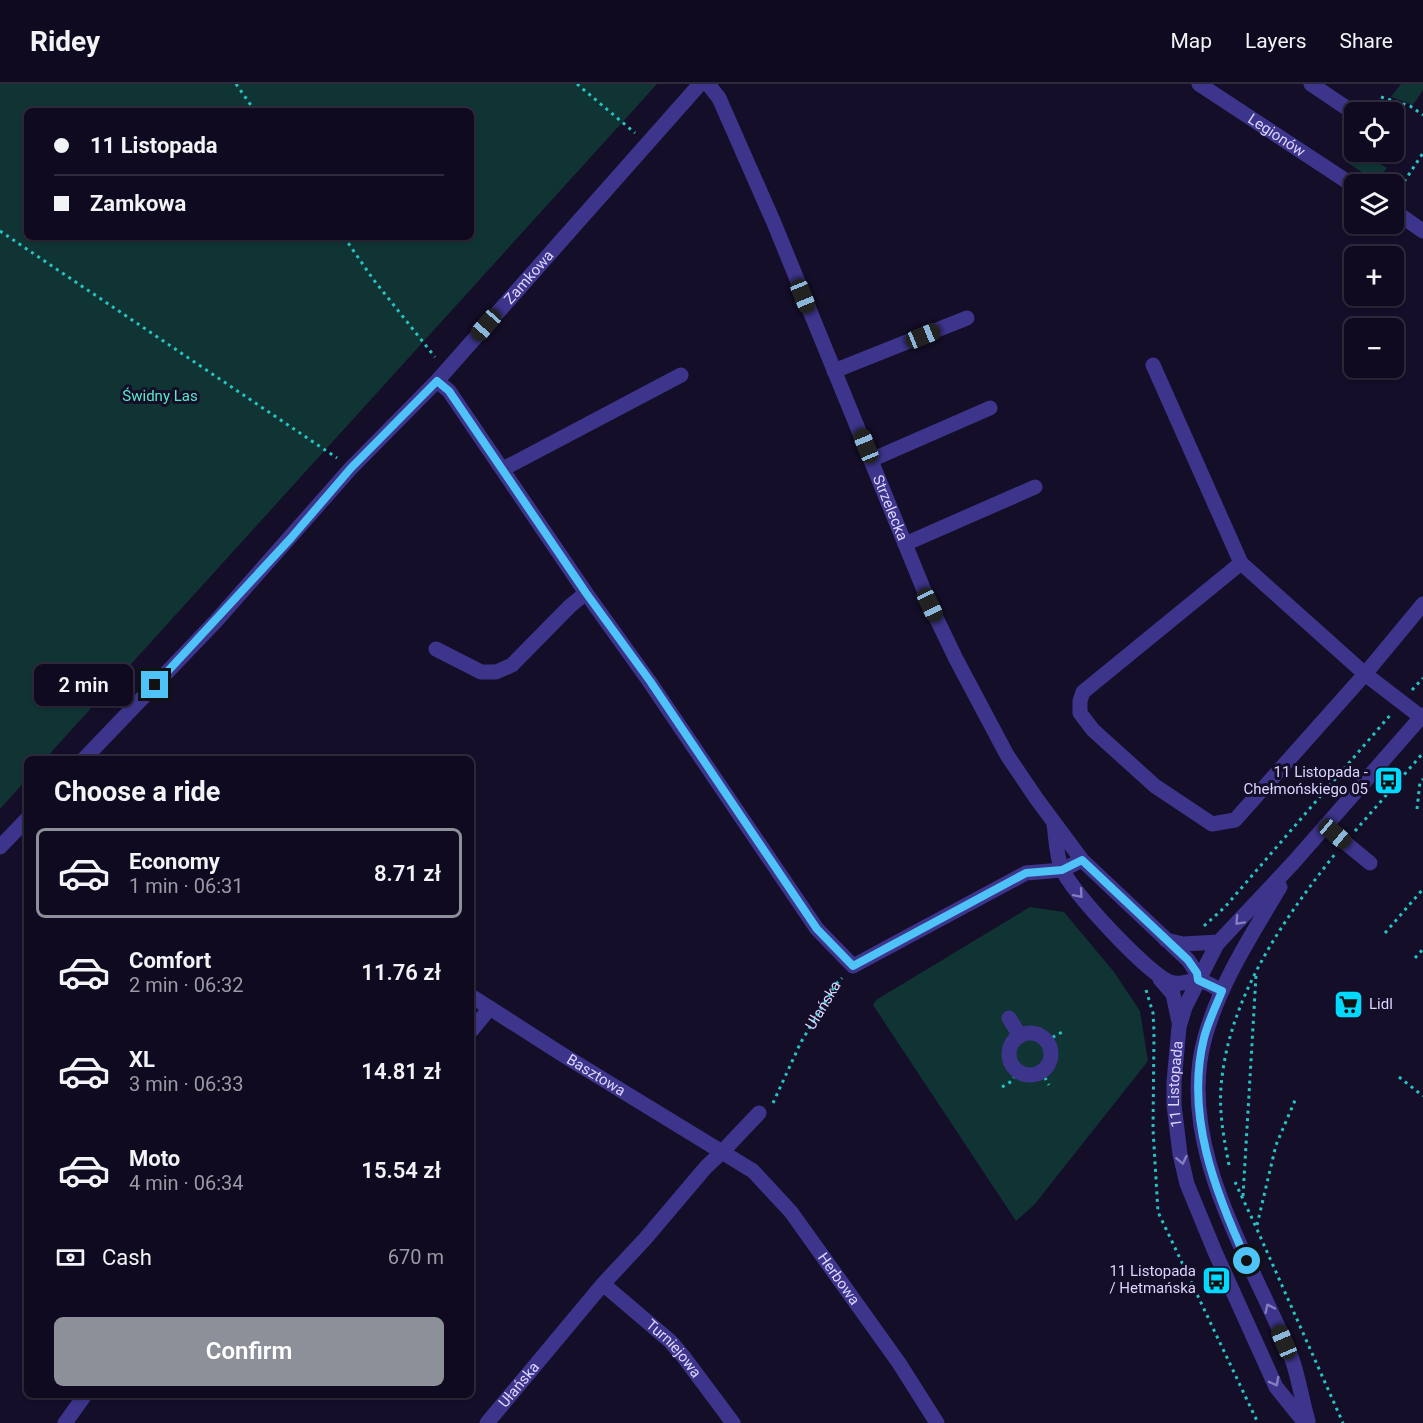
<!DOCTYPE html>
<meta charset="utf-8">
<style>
:root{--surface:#0f0a1f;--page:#181328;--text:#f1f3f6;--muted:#9b9aa4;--line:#2f2b3d;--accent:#8c9099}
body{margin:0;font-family:Roboto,sans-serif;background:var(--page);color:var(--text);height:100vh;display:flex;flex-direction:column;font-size:22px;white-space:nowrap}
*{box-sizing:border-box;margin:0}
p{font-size:20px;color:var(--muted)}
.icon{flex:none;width:33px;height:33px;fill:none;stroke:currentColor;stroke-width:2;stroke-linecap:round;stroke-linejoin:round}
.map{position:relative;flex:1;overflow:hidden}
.side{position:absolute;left:24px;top:672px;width:450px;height:642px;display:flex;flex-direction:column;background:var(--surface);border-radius:9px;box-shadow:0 2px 4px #0004,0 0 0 2px var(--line)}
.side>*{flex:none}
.guide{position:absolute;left:24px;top:24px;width:450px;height:132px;border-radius:9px;box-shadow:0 2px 4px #0004,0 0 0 2px var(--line);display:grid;align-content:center;height:132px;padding:0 30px;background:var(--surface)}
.controls{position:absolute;left:1344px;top:18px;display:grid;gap:12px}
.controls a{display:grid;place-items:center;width:60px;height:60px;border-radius:9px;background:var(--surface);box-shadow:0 2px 4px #0004,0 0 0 2px var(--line);font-size:30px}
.end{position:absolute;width:27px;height:27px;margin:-14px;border:8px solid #4fc3f7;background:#111;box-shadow:0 0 0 3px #111}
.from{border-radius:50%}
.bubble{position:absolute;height:42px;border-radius:9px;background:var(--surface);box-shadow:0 2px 4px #0004,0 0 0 2px var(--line);font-size:20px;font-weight:600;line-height:42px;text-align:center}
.car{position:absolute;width:18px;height:36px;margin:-18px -9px;border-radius:8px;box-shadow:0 0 4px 2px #0007;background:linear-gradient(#222 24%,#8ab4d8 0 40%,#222 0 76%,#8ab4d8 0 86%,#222 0)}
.guide b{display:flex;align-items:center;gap:21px;height:57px;font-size:22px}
.guide b+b{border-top:2px solid var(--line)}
.guide i{width:15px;height:15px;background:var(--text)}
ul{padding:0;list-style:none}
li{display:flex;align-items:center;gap:18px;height:90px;margin:0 12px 9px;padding:0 18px;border:3px solid transparent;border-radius:9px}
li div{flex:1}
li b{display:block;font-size:22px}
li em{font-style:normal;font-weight:600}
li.active{border-color:var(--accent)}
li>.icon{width:54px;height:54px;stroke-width:1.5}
h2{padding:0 30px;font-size:27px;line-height:72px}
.pay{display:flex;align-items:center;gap:15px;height:66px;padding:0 30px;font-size:22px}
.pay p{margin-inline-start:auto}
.action{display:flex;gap:12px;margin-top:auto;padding:12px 30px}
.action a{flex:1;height:69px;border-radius:9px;background:var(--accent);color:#fff;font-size:24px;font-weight:600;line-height:69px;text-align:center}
header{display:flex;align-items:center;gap:36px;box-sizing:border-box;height:84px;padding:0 30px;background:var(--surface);border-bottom:2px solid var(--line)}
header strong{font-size:28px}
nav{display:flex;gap:33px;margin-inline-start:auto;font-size:21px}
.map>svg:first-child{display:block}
.green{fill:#103333;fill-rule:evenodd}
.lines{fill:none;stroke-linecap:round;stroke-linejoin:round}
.path{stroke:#26c3c1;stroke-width:3;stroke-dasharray:3 4.5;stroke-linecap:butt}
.minor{stroke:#3d358b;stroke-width:15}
.oneway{stroke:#857dbf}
.route{stroke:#4fc3f7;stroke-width:8}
.labels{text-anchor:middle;stroke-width:6;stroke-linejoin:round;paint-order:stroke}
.street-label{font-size:15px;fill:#dcd5ff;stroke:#140e29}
.park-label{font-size:15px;fill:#58e9cc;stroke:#140e29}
.poi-label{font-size:15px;fill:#dcd5ff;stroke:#140e29;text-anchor:end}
</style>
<header>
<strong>Ridey</strong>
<nav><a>Map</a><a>Layers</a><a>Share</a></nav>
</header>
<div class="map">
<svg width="1423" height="1339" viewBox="0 0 1423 1339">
<rect width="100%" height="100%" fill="#140e29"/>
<!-- green -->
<g class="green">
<path d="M0,0h657l-612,675h-18v20l-27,30zM27,27h444v126h-444z"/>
<path d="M1401,0h22v6l-10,15 -22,-8z"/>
<path d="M1354,60v8h37l2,8 -12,-7 -4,9 10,6 -5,6 -8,6 -29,-19 2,-6z"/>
<path d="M1030,823l34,5 50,60 26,39 8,50 -114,144 -18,16 -143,-216 3,-5z"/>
</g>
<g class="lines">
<!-- path -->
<g class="path">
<path d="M236,0l19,27"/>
<path d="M577,0l58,49"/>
<path d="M1381,13l29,9 13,9"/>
<path d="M1401,112l1,-11 21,-32"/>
<path d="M0,147l337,227"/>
<path d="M344,153l29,42 62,78"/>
<path d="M1412,606l11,-12"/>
<path d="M1417,725l3,-27 3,-3"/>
<path d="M1355,747l68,-78"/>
<path d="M1204,842l21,-19 167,-194"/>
<path d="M1385,849l38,-44"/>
<path d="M1415,874l8,-9"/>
<path d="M1146,906l7,23 1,19 -1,97 5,83 100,211"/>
<path d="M1046,957l18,-10"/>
<path d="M1041,987l8,14"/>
<path d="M1399,993l24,19"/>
<path d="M1002,1003l10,-6 6,-11"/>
<path id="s1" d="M773,1019l28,-61 35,-58 6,-6"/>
<path d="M1229,1081c-5,-26 -10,-51 -8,-78 7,-88 61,-166 114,-233"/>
<path d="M1235,1098l21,45 87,196"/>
<path d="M1243,1112l13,-220"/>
<path d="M1257,1141l19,-80 20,-47"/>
</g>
<!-- minor -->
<g class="minor">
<path id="s2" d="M708,0l11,14 55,125 156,382 26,54 51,96 29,43 46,62 106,100 9,13 1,7"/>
<path id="s3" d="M1199,0l155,102"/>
<path d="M1311,0l43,29"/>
<path d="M1394,127l29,20"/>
<path d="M1153,281l88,198 124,111 56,43"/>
<path d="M834,287l133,-53"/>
<path d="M437,297l12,10 137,202 63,88 168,248 36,37 173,-93 36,-3 20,-10"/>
<path d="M871,376l119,-52"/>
<path d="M503,385l178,-94"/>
<path d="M905,460l130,-57"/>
<path d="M1241,479l-158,129 -3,9v12l13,17 62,56 57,38 23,-4 130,-146 58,-70"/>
<path d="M436,565l45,23h15l16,-7 58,-59 16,-13"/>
<path id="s4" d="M84,675l132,-138 135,-153 86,-87 263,-297"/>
<path d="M1054,740c2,13 2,32 8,45 10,23 85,104 108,113 10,4 17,-1 27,-2 7,0 19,8 25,11"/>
<path d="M1325,742l45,37"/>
<path d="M0,763l27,-28"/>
<path d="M1280,803c-28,47 -60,96 -75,150 -31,110 48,224 87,322 7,20 10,42 16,62"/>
<path d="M1166,856l17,4 36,-2"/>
<path d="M1160,895l13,15 6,28"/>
<path id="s5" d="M471,912l89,57 193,118 38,41 108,151 38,60"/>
<path d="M1009,934l11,18"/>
<path d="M471,947l19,-23"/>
<circle cx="1030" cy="970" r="21"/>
<path id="s6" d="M603,1200l67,57 13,15 50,67"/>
<path d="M65,1339l20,-28"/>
<path id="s7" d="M487,1339l116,-139 42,-45 61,-72 16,-15 37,-39"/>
<path id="s8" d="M1305,1339l-29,-36 -61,-135 -28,-68 -7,-30 -6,-49v-23l5,-55 6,-20 32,-63 76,-81 130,-148"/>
</g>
</g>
<!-- one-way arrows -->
<defs><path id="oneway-chevron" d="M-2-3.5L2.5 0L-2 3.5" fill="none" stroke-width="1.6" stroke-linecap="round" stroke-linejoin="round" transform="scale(1.5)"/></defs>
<g class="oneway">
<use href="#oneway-chevron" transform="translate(1079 810) rotate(49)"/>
<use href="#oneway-chevron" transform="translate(1239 837) rotate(133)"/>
<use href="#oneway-chevron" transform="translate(1182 1076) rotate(78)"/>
<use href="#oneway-chevron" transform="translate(1269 1224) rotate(-115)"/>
<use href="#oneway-chevron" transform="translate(1275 1298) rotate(62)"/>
</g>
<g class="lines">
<!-- route -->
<path class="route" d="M155,601l136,-147 60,-70 86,-87 12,10 137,202 64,88 167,248 36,37 173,-93 36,-3 20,-10 106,100 9,13 1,7 24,11c-6,15 -14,31 -18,47 -19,77 11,154 43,223"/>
</g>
<!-- icons -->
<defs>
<symbol id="bus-square" viewBox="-11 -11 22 22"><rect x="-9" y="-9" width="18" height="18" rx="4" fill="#01d9ff" stroke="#140e29"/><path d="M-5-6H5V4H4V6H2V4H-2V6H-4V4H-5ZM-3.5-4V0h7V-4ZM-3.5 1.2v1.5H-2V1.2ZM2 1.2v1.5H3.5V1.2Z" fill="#111"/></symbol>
<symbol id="supermarket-square" viewBox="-11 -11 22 22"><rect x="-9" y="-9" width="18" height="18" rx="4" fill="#01d9ff" stroke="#140e29"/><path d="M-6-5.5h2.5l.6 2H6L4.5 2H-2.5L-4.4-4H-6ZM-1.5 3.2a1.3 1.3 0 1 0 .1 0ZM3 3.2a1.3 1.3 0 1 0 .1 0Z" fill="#111"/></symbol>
</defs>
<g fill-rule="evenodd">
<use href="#bus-square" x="1372" y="680" width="33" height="33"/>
<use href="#supermarket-square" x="1332" y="904" width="33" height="33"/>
<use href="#bus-square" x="1200" y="1180" width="33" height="33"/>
</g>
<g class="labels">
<!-- street labels -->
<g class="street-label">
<text dy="5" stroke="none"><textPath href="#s3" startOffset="93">Legionów</textPath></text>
<text dy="5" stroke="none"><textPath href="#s4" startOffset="656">Zamkowa</textPath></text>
<text dy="5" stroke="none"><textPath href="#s2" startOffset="462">Strzelecka</textPath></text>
<text dy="5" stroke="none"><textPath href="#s1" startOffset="110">Ułańska</textPath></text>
<text dy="5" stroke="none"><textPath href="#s5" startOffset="148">Basztowa</textPath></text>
<text dy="5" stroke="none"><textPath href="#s8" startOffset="369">11 Listopada</textPath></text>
<text dy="5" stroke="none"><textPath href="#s5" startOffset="470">Herbowa</textPath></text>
<text dy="5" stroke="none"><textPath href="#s6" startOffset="96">Turniejowa</textPath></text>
<text dy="5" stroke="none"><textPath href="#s7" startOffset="50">Ułańska</textPath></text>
</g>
<!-- park labels -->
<g class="park-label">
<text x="160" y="317">Świdny Las</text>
</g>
<!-- poi labels -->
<g class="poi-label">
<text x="1368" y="693">11 Listopada -<tspan x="1368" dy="17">Chełmońskiego 05</tspan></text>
<text x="1369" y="925" text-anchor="start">Lidl</text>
<text x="1196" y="1192">11 Listopada<tspan x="1196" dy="17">/ Hetmańska</tspan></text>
</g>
</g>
</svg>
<div class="controls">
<a><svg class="icon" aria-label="locate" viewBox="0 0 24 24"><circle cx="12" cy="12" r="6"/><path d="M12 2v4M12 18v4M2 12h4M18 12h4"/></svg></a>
<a><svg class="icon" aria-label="layers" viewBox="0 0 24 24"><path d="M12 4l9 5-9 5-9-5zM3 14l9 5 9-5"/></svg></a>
<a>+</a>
<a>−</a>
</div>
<i class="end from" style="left:1247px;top:1177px"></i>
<i class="end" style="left:155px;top:601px"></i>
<div class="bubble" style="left:34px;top:580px;width:99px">2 min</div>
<i class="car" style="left:803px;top:212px;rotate:158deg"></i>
<i class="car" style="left:486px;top:241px;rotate:221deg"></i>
<i class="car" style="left:923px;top:252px;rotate:68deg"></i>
<i class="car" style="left:866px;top:362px;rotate:338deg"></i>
<i class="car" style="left:930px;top:521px;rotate:155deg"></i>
<i class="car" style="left:1335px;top:750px;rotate:130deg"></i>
<i class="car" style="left:1284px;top:1258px;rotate:337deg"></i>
<div class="guide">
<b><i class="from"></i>11 Listopada</b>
<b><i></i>Zamkowa</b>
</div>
<section class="side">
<h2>Choose a ride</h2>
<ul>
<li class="active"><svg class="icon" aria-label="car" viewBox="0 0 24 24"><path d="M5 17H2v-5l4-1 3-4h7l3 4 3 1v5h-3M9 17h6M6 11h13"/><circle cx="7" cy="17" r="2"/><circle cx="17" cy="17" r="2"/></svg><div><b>Economy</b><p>1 min · 06:31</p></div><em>8.71 zł</em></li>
<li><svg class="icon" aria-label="car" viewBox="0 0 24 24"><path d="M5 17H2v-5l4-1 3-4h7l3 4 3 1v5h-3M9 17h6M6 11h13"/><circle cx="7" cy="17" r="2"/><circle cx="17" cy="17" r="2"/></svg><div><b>Comfort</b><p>2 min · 06:32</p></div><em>11.76 zł</em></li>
<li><svg class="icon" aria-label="car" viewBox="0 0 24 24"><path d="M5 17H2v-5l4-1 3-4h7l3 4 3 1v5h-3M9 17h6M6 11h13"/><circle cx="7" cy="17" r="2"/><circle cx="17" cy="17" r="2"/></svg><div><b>XL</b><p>3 min · 06:33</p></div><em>14.81 zł</em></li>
<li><svg class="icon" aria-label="car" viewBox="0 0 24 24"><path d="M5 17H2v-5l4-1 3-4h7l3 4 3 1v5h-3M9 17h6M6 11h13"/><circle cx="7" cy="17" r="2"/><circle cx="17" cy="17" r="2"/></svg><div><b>Moto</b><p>4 min · 06:34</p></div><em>15.54 zł</em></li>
</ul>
<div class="pay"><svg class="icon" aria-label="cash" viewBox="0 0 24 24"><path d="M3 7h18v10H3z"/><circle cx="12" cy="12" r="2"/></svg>Cash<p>670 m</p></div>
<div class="action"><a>Confirm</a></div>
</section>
</div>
